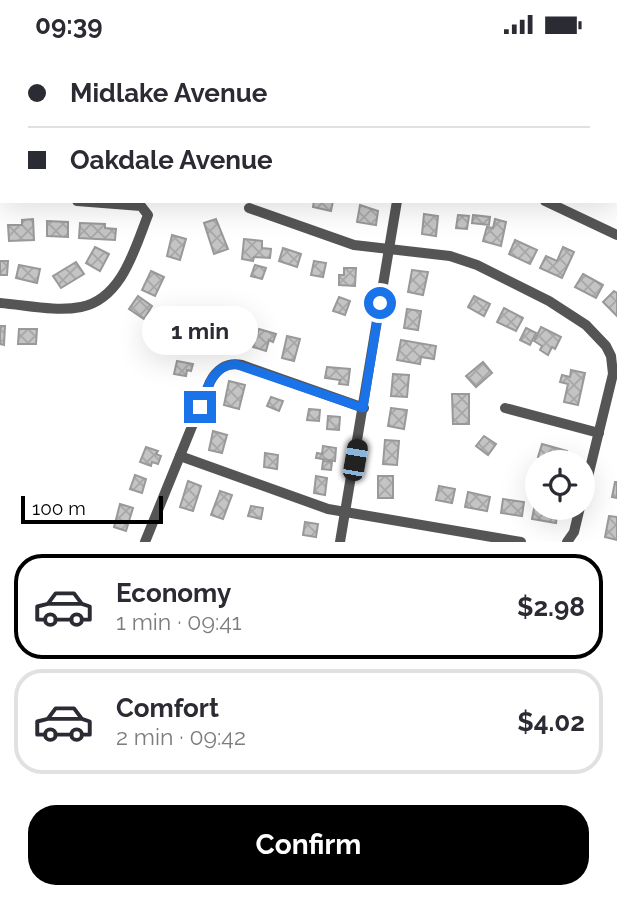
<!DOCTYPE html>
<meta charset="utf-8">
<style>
:root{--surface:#fff;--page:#f7f7f7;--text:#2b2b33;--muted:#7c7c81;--line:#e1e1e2;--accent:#000}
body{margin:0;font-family:Raleway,sans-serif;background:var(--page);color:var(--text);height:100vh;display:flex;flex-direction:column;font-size:26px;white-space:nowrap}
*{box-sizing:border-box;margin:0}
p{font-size:23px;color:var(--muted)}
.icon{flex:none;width:38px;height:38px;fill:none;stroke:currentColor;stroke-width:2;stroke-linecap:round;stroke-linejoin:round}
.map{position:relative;height:493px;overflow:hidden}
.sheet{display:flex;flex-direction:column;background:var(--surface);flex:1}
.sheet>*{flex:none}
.hud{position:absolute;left:0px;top:0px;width:618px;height:154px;box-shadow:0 7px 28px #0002;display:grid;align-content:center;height:154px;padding:0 28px;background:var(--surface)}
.tools{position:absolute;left:525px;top:401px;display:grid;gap:14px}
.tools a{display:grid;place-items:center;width:70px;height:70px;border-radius:50%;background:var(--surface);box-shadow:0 7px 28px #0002;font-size:35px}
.scale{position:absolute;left:21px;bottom:18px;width:142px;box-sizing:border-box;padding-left:7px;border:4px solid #000;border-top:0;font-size:19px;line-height:24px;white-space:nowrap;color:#000;-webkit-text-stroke:5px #fff;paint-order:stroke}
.end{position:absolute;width:32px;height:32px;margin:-16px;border:9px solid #1a73e8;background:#fff;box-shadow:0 0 0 4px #fff}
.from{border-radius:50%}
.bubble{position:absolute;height:49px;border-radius:24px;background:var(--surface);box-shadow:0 7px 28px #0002;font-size:23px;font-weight:700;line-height:49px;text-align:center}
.car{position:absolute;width:21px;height:42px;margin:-21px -10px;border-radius:9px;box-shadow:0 0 5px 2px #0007;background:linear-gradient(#222 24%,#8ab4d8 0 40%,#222 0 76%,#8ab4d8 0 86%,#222 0)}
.hud b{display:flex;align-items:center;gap:24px;height:66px;font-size:26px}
.hud b+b{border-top:2px solid var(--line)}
.hud i{width:18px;height:18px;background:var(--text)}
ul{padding:12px 0 0;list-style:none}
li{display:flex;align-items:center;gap:21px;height:105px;margin:0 14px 10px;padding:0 14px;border:4px solid var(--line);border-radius:28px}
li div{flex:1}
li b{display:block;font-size:26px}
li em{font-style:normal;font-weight:700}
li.current{border-color:var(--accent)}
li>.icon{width:63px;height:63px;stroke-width:1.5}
.button{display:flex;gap:14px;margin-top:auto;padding:14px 28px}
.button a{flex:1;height:80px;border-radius:28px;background:var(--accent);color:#fff;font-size:28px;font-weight:700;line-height:80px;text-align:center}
.status{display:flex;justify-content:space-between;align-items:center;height:49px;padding:0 35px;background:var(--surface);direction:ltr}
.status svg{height:19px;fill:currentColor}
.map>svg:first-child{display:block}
.building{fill:url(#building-cross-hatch);stroke:#999;stroke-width:2}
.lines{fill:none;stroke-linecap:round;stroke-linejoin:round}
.minor{stroke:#555;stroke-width:10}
.route{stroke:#1a73e8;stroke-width:9}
</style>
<div class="status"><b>09:39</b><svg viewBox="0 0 49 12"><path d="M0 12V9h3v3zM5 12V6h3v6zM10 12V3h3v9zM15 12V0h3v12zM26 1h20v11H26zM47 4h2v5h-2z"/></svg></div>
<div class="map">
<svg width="617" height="493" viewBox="0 0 617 493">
<defs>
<pattern id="building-cross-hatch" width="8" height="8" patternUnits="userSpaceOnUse" patternTransform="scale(1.75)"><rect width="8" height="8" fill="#c4c4c4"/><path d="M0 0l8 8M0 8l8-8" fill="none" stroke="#a7a7a7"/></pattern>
</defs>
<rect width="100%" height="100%" fill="#fff"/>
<!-- building -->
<g class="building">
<path d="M314,152h19l-2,10 -18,-4z"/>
<path d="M360,156l18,6 -2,14 -19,-3z"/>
<path d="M424,165l14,2 -2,20 -14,-2z"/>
<path d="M458,166l11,1 -2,13 -11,-1z"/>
<path d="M473,166l17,2 -1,8 -17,-2z"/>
<path d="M33,170l1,21 -25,1 -1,-16h14v-5z"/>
<path d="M216,170l12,30 -14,5 -10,-31z"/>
<path d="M495,170l11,3 -5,24 -18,-5 4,-14 6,1z"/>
<path d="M47,172l21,1v15l-21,-1z"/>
<path d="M80,174l25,1v4l11,1 -1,11 -36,-2z"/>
<path d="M172,186l14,4 -6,21 -13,-4z"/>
<path d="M244,190l18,2v7l9,1 -1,9 -16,-1 -1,4 -11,-2z"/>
<path d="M515,191l22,10 -7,14 -21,-10z"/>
<path d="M95,198l14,7 -9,17 -14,-8z"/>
<path d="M563,198l11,5 -12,26 -22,-10 6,-12 11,5z"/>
<path d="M283,199l18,6 -4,13 -18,-6z"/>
<path d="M0,212h8l-1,14h-7z"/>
<path d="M314,212l12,2 -3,14 -12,-2z"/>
<path d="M76,213l8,12 -23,14 -8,-12z"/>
<path d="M19,216l21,4 -3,14 -21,-5z"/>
<path d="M255,216l11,3 -4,11 -11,-3z"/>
<path d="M344,219h12l-1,18 -16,-1v-10h5z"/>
<path d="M412,221l16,2 -5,23 -15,-3z"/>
<path d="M151,222l13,6 -9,19 -13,-6z"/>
<path d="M583,225l20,11 -7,13 -21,-11z"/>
<path d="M614,242l3,2v23l-14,-14z"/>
<path d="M138,247l14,10 -8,13 -15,-10z"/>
<path d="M474,247l16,8 -6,12 -16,-9z"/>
<path d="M339,248l11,4 -5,14 -12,-4z"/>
<path d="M504,259l19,10 -7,13 -19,-9z"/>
<path d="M407,260l14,2 -3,19 -14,-2z"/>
<path d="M189,263l20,6 -4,13 -6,-2 -2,4 -14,-4z"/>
<path d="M0,277h5l-1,19 -4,-1z"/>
<path d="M541,278l20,10 -6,12 -3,-2 -4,8 -8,-5 2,-4 -8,-5z"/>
<path d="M526,279l10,5 -6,12 -10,-5z"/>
<path d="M19,280h18l-1,15h-18z"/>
<path d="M259,280l17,5 -3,8 -4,-2 -3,11 -13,-4z"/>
<path d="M287,287l13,3 -6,22 -12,-3z"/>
<path d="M401,291l35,6 -2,13 -13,-2 -1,7 -23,-4z"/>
<path d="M177,312l16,3 -2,7 -4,-1 -1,6 -12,-2z"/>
<path d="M483,313l9,11 -16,14 -10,-11z"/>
<path d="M327,318l23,2 -2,16 -9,-1 1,-4 -15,-2z"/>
<path d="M571,321l14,3 -7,32 -14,-3 4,-18 -8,-2 2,-7 8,2z"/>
<path d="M393,325l16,1 -2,22 -16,-1z"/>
<path d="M229,332l16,4 -6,24 -15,-4z"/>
<path d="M452,345h17v30h-16z"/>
<path d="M271,348l12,4 -4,10 -12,-5z"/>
<path d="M391,359l16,2 -3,19 -16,-3z"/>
<path d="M309,360l11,1 -1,11 -12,-1z"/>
<path d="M328,367l12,1 -1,13 -12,-1z"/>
<path d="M213,382l14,4 -5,18 -13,-3z"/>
<path d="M484,387l12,8 -8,11 -12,-9z"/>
<path d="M385,391l14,1 -2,24 -14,-1z"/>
<path d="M542,395l25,7 -3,11h-16v-2l-10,-3z"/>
<path d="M323,397l13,2 -1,13 -19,-3 1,-5 5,1z"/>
<path d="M146,398l12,4 -2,3 5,2 -3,8 -6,-2 -1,4 -11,-4z"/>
<path d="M265,404l13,2 -1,14 -13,-2z"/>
<path d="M323,412l9,1 -1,8 -9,-1z"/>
<path d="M135,426l11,4 -4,14 -12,-4z"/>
<path d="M316,427l11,2 -2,17 -11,-2z"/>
<rect x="378" y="427" width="15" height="22"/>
<path d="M188,432l13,5 -8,25 -13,-4z"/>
<path d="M615,433h2v16l-5,-1z"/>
<path d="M439,437l16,3 -3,14 -16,-3z"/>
<path d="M220,442l12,4 -9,24 -12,-4z"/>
<path d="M468,443l22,5 -3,14 -22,-4z"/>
<path d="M503,450l21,3 -2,14 -21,-3z"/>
<path d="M536,450l1,8 21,2 -2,14 -24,-4z"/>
<path d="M120,455l13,4 -7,23 -12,-4z"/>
<path d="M251,457l12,2 -2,11 -13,-3z"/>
<path d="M609,467l8,1v23l-12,-3z"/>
<path d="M305,473l13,2 -2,13 -13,-2z"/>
</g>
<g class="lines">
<!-- minor -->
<g class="minor">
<path d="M51,0l16,2"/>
<path d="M222,2l1,-2"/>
<path d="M368,2l1,-2"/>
<path d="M535,2v-2"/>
<path d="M0,145h2"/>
<path d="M545,152l72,34"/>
<path d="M249,159l105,37 96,11 27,9 72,36 37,24 20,21 5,10 2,18 -30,123"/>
<path d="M0,254c26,2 56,9 81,4 41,-8 54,-59 67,-92l-7,-9 -64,-5"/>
<path d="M505,359l94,25"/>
<path d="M180,407l148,53 193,33"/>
<path d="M145,493l65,-160c7,-13 16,-20 32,-17l122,43"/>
<path d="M340,493l57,-341"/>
<path d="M567,493l7,-10 6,-25"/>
</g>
</g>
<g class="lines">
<!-- route -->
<path class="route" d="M200,358c7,-19 12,-41 35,-43l128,44 17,-105"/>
</g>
</svg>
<div class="tools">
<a><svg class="icon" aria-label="locate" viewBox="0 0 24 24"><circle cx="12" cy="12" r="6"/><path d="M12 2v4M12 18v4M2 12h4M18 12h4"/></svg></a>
</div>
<div class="scale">100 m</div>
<i class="end from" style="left:380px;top:254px"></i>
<i class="end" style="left:200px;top:358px"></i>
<div class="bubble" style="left:142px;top:257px;width:116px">1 min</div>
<i class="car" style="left:355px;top:411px;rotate:10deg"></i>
<div class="hud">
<b><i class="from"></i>Midlake Avenue</b>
<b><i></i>Oakdale Avenue</b>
</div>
</div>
<section class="sheet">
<ul>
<li class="current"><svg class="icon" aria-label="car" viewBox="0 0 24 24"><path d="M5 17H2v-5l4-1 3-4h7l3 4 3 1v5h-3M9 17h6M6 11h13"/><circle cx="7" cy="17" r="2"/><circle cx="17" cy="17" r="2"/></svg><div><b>Economy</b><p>1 min · 09:41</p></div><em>$2.98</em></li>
<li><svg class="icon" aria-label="car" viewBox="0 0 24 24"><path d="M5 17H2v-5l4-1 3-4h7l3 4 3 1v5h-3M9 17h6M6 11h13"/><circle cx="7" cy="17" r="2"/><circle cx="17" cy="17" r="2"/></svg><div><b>Comfort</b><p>2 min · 09:42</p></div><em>$4.02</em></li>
</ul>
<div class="button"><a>Confirm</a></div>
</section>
